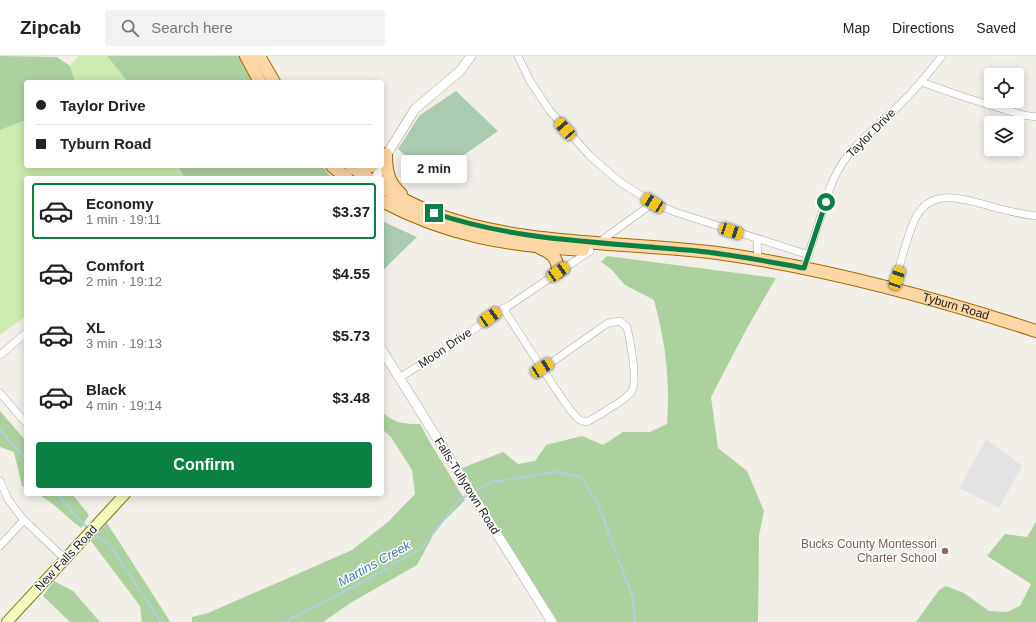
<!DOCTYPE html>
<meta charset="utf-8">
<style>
:root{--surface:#fff;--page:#f2f2f2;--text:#222;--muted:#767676;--line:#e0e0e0;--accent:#0b8043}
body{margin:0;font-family:Arial,sans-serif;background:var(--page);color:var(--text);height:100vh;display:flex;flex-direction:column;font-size:15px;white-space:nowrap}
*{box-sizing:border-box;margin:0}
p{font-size:13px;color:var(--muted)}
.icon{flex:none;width:22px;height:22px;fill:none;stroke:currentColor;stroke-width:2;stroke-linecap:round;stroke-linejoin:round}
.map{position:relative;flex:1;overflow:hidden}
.panel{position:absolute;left:24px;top:120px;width:360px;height:320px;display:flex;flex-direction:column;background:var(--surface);border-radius:4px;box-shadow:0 2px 10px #0003}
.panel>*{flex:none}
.hud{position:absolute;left:24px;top:24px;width:360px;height:88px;border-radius:4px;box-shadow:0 2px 10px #0003;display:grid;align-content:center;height:88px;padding:0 12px;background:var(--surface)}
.tools{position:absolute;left:984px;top:12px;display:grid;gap:8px}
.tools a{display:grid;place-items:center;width:40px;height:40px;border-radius:4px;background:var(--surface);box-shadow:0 2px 10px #0003;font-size:20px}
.end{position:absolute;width:18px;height:18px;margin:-9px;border:5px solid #0b8043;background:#fff;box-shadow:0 0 0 2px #fff}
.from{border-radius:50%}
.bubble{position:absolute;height:28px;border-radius:4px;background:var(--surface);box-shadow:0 2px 10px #0003;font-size:13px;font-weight:600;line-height:28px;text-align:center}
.car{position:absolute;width:12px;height:24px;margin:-12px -6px;border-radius:5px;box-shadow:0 0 3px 1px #0007;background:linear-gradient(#f5c518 24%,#345 0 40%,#f5c518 0 76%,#345 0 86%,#f5c518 0)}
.hud b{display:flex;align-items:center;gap:14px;height:38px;font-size:15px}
.hud b+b{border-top:1px solid var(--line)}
.hud i{width:10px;height:10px;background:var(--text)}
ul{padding:7px 0 0;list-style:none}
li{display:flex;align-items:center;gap:12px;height:56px;margin:0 8px 6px;padding:0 4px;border:2px solid transparent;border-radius:4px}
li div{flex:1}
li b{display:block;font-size:15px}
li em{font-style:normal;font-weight:600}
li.active{border-color:var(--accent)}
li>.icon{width:36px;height:36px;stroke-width:1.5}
.primary-button{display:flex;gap:8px;margin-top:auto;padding:8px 12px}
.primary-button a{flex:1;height:46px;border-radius:4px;background:var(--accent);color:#fff;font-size:16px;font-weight:600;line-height:46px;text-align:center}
header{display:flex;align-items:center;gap:24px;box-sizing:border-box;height:56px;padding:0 20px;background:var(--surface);border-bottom:1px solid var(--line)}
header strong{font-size:19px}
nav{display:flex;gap:22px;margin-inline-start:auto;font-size:14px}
.search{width:280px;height:36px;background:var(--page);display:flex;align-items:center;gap:10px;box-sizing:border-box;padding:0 14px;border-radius:4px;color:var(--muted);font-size:15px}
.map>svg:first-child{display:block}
.grass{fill:#cdebb0}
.forest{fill:#add19e}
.cemetery{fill:#aacbaf}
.parking{fill:#e2e2e2}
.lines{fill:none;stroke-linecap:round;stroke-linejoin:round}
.stream{stroke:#aad3df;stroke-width:2}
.minor-casing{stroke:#a9a9a9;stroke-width:8}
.tertiary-casing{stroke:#a9a9a9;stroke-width:10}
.secondary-casing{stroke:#707d05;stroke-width:12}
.primary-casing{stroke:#a06b00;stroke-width:14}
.minor{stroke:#fff;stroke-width:7}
.tertiary{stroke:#fff;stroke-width:9}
.secondary{stroke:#f7fabf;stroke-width:10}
.primary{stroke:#fcd6a4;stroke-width:12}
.route{stroke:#0b8043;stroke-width:5}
.education-dot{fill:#8d6e63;stroke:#fff;stroke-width:1.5}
.labels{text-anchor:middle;stroke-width:3;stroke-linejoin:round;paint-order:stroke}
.street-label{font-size:12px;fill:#222;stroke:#fff}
.education-label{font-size:12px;fill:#785e54;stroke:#fff;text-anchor:end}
.water-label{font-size:13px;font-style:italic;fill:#4a7aab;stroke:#fff}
</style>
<header>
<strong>Zipcab</strong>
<div class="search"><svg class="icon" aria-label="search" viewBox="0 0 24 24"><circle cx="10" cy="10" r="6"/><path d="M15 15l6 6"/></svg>Search here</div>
<nav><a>Map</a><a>Directions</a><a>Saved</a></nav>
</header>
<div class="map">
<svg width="1036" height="566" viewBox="0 0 1036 566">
<rect width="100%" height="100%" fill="#f2efe9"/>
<!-- grass -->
<g class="grass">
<path d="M79,0h28l21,26h-53l-5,-16z"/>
<path d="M26,64v46h152l7,12h-159v138l-25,18 -1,-1v-203z"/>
</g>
<!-- forest -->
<g class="forest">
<path d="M0,0l57,1 13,9 5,16h-49v38l-26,10z"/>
<path d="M107,0h133l15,26h-127z"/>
<path d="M178,110h144l10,12h-147z"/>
<path d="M607,200l169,22 -30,52 -35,67 7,51 29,23 17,40 -5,25 -1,86h-200l-83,-131 -13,-23 41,-16 15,12 17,-3 11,-16 36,-9 21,9 20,-13h27l17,-8c3,-46 -1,-79 -13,-124l-29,-15 -14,-16 -10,-7z"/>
<path d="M0,355l26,30v47l-4,-2 -8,-34 -14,-5z"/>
<path d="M382,356c12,11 22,12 38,12l11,20 34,56 -28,28 -20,37 -65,37 -29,20h-131v-5l16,-4 144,-63 36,-28 27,-28 -3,-24 -21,-33 -9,-8z"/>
<path d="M37,438h35l17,21 -8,13c-15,-11 -27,-26 -44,-34z"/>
<path d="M1036,466v100h-120l23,-32 7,-4 18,7 25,18 18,1 13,-6 11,-22 -44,-28 18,-22 22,3z"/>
<path d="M107,467l59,92 4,7h-28l-2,-16 -49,-65z"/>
<path d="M54,525l19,10 27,31h-30l-27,-26z"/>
</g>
<!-- cemetery -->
<g class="cemetery">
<path d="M456,35l42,40 -68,48 -32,-30 22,-34z"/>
<path d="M382,165l35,16 -35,34z"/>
</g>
<!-- parking -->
<path class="parking" d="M986,383l36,27 -23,42 -40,-20z"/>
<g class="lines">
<!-- stream -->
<g class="stream">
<path d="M0,374l26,29"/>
<path d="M474,436l18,-10 64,-10 25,5 17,27 35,94 2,24"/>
<path d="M57,438l31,35"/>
<path d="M93,477l4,4 12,7 52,78"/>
<path d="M285,566l72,-37 65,-37 38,-49 8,-4"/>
</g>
<defs>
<g id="minor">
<path d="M518,0l12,25 20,30 40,45 30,26 33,21 22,9 134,43"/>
<path d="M921,26l46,16 56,17 13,2"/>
<path d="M757,183l1,21"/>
<path d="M598,187l55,-40"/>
<path d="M804,212l26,-80c13,-36 35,-50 61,-75 19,-17 35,-37 51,-57"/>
<path d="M893,233c7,-22 12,-48 22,-70 17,-35 54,-18 82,-11 13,4 26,6 39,8"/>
<path d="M503,252c18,28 36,56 54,83 6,8 15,24 23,29 2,1 3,1 6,2 8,-3 16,-9 24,-14 7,-4 17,-10 22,-17 6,-12 -2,-51 -5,-64l-7,-6 -12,2 -66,46"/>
<path d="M0,299l26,-22"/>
<path d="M399,322l40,-25 151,-102"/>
<path d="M0,337l26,30"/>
<path d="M0,425l8,18 14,19 43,41"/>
<path d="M0,490l24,-26"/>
</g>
<g id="tertiary">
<path d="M384,103l31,-50 45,-38 11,-15"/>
<path d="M376,122l5,-12"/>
<path d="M382,294l170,272"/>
</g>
<path id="secondary" d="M7,566l118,-128"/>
<g id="primary">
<path d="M246,0l14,26"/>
<path d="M259,0l15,26"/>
<path d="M386,98c0,17 2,28 15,40"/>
<path d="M332,110l15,12"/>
<path d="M351,110l17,12"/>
<path d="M354,112l18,-2"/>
<path id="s1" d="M382,131c16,10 33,19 51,26 89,34 191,28 284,40 109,15 215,44 319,78"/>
<path d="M382,145c68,36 125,44 201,49"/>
<path d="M540,192c12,5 18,10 18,24"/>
</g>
</defs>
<!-- minor casing -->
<use href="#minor" class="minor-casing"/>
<!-- tertiary casing -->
<use href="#tertiary" class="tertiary-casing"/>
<!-- secondary casing -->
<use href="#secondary" class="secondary-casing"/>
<!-- primary casing -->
<use href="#primary" class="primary-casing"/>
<!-- minor -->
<use href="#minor" class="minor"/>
<!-- tertiary -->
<use href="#tertiary" class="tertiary"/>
<!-- secondary -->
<use href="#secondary" class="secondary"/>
<!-- primary -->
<use href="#primary" class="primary"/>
</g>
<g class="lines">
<!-- route -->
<path class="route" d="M434,157c82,28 168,29 253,37 39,3 78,11 117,18l22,-66"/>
</g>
<!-- markers -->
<circle class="education-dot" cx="945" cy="495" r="4"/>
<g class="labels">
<!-- street labels -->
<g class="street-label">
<text transform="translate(871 77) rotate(-45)" y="4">Taylor Drive</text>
<text dy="4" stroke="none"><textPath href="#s1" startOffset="590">Tyburn Road</textPath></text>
<text transform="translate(445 292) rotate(-34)" y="4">Moon Drive</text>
<text transform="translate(467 430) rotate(58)" y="4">Falls-Tullytown Road</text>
<text transform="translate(66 502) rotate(-47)" y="4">New Falls Road</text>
</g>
<!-- education labels -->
<g class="education-label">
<text x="937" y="492">Bucks County Montessori<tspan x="937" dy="14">Charter School</tspan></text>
</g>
<!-- water labels -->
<g class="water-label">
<text transform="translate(374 507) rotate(-29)" y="5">Martins Creek</text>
</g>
</g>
</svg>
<div class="tools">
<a><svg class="icon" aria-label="locate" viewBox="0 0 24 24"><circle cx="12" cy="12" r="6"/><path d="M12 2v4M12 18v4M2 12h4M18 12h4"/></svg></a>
<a><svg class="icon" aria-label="layers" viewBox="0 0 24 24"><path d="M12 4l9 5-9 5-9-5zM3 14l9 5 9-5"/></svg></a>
</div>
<i class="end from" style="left:826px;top:146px"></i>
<i class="end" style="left:434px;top:157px"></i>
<div class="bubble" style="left:401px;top:99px;width:66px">2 min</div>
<i class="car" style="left:565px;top:73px;rotate:319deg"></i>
<i class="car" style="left:653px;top:147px;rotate:302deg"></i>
<i class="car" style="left:731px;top:175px;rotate:108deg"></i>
<i class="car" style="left:558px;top:216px;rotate:56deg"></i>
<i class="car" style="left:897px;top:222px;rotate:18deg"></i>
<i class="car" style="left:490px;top:261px;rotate:55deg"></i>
<i class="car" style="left:542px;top:312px;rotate:57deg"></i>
<div class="hud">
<b><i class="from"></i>Taylor Drive</b>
<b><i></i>Tyburn Road</b>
</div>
<section class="panel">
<ul>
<li class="active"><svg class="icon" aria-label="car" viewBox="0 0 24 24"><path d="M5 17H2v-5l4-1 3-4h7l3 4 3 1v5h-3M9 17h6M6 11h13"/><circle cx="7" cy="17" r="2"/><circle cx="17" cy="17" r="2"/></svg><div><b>Economy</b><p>1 min · 19:11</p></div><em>$3.37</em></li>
<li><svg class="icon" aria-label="car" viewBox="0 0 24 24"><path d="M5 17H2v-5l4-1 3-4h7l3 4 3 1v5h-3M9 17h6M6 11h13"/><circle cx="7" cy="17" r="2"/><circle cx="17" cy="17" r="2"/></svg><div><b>Comfort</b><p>2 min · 19:12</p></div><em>$4.55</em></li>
<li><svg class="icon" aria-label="car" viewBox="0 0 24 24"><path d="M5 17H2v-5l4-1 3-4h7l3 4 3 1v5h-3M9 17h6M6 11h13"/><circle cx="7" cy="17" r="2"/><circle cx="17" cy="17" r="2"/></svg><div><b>XL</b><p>3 min · 19:13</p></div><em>$5.73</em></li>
<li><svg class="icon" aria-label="car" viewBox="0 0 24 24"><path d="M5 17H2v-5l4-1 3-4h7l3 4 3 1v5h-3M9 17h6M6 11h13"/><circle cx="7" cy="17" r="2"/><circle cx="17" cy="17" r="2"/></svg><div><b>Black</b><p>4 min · 19:14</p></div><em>$3.48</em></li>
</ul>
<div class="primary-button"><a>Confirm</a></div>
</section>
</div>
